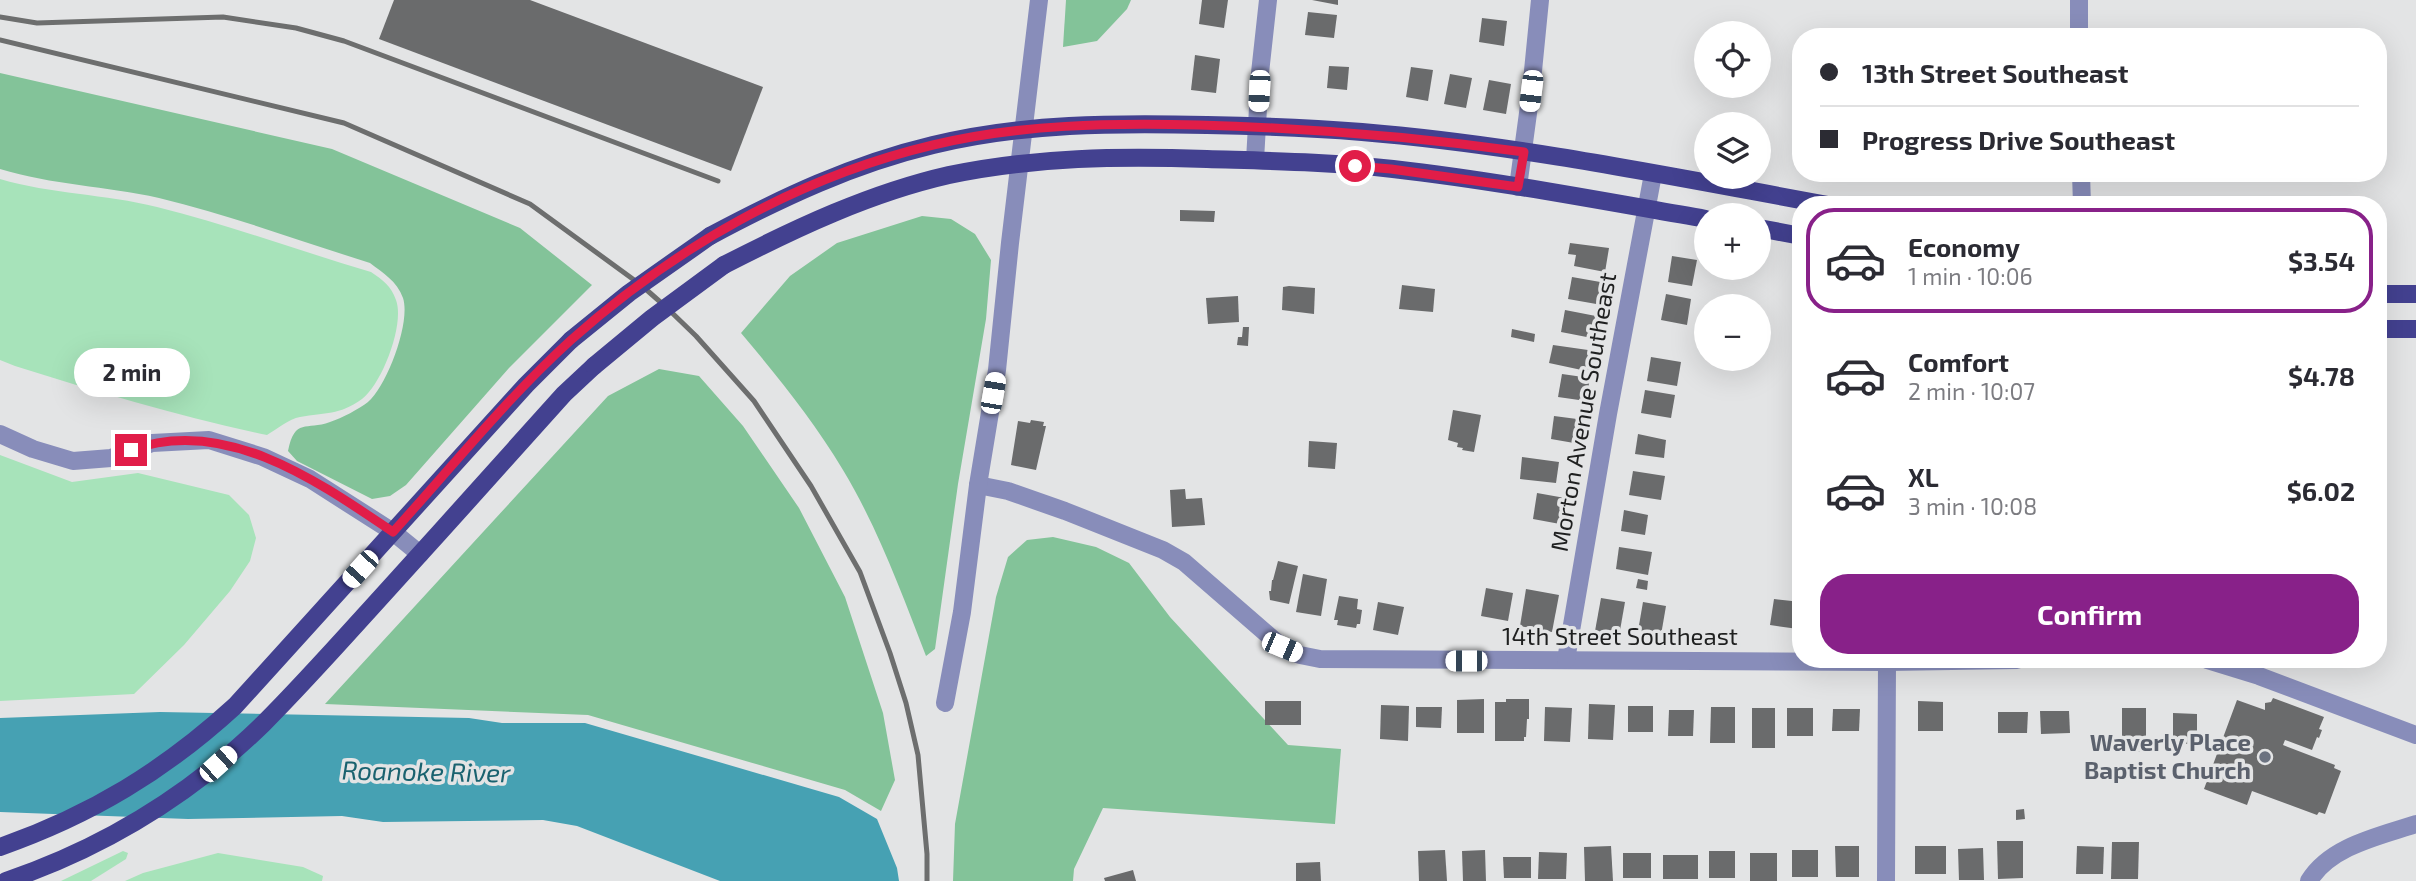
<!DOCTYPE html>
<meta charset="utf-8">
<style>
:root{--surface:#fff;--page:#f7f7f7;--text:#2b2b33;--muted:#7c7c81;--line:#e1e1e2;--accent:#882189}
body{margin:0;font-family:"Exo 2",sans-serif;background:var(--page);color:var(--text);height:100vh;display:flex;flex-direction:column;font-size:26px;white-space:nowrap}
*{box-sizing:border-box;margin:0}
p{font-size:23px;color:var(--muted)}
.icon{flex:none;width:38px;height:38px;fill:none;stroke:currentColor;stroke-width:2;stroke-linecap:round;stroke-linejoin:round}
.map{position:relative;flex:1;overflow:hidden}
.details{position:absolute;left:1792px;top:196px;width:595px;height:472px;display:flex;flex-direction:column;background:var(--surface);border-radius:28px;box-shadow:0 7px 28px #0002}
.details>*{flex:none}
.guide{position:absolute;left:1792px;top:28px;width:595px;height:154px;border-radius:28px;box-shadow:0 7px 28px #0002;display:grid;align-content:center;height:154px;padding:0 28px;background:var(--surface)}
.controls{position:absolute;left:1694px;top:21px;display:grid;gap:14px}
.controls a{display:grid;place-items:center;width:77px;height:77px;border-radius:50%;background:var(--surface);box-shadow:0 7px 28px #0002;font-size:35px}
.end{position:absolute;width:32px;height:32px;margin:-16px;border:9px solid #e11d48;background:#fff;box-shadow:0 0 0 4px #fff}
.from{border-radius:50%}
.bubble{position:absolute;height:49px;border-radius:24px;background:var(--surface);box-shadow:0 7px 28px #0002;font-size:23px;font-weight:700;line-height:49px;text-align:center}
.car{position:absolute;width:21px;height:42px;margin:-21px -10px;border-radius:9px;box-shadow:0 0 5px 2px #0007;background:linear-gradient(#fff 24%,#345 0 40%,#fff 0 76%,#345 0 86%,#fff 0)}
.guide b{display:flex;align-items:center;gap:24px;height:66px;font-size:26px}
.guide b+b{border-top:2px solid var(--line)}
.guide i{width:18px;height:18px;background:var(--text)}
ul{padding:12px 0 0;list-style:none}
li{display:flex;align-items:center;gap:21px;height:105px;margin:0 14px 10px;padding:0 14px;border:4px solid transparent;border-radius:28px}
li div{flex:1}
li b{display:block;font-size:26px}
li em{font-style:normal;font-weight:700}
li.on{border-color:var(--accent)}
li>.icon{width:63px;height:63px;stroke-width:1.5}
.action{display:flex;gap:14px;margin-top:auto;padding:14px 28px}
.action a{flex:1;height:80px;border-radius:28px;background:var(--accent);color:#fff;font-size:28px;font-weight:700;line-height:80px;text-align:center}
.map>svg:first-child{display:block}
.green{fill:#a7e3ba}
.forest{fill:#83c399}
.water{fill:#46a1b3}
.building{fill:#6a6b6c}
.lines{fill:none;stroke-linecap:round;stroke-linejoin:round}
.minor{stroke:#888dba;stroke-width:18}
.major{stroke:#434190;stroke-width:18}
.rail{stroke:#6d6e6e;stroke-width:5}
.major-bridge{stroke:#434190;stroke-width:18}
.route{stroke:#e11d48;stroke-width:9}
.worship-dot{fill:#6b7280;stroke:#e3e4e5;stroke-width:2.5}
.labels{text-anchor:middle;stroke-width:7;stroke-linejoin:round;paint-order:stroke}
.street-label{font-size:24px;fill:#1f2020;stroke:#e3e4e5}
.worship-label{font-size:24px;font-weight:bold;fill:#5b616d;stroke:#e3e4e5;text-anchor:end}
.water-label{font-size:26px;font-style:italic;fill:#19626f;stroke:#e3e4e5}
</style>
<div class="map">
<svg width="2416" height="881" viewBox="0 0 2416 881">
<rect width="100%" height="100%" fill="#e3e4e5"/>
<!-- green -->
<g class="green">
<path d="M0,179c51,15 105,15 157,28 72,18 143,44 214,65 12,8 20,14 25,28 9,24 -14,84 -34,99 -24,17 -36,13 -62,18 -11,2 -23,12 -33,18 -86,-18 -169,-43 -252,-69l-15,-6z"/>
<path d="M0,455l72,27 66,-9 91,22 20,20 7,23 -6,23 -20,30 -46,54 -50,49 -134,7z"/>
<path d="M123,851l5,2 -2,6 -35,22h-30z"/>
<path d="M218,853l85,14 20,9 -1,5h-197l18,-8z"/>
</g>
<!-- forest -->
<g class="forest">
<path d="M1066,0h65l-4,9 -30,32 -34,6z"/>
<path d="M0,73l332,76 188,79 72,57 -83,83 -103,117 -16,11 -18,3 -75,-38 -9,-10c7,-34 18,-20 42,-29 12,-4 29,-13 38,-20 19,-16 43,-80 35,-104 -6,-17 -20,-25 -33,-35 -70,-22 -140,-48 -211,-65 -53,-12 -107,-13 -159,-29z"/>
<path d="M922,216l29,3 24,15 16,26 -5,59 -28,165 -23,165 -9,7c-24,-62 -48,-128 -83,-186 -29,-49 -65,-93 -102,-137l49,-57 47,-33z"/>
<path d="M659,369l40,7 44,50 56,82 46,89 38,116 12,67 -14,31 -36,-21 -257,-75 -263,-11 283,-308z"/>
<path d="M1053,537l43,10 33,16 41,54 118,128 53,4 -6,75 -232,-16 -29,61 -1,12h-120l2,-57 41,-227 12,-40 19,-17z"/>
</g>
<!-- water -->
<path class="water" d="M160,712l309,6 33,5h83l254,74 38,22 20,49 2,13h-179l-143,-55 -34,-6 -160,2 -41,-6 -154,3 -188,-7v-94z"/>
<!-- building -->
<g class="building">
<path d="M394,0h136l233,87 -32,84 -352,-132z"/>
<path d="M1202,0h26l-4,28 -25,-4z"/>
<path d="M1312,0h26v5z"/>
<path d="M1308,12l29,3 -3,23 -29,-3z"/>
<path d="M1482,18l25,3 -3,25 -25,-4z"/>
<path d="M1195,55l25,4 -4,34 -25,-3z"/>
<path d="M1329,66l20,1 -2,23 -20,-2z"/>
<path d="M1411,67l22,3 -5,31 -22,-4z"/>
<path d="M1450,74l22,4 -6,30 -22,-4z"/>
<path d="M1489,80l22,4 -5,30 -23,-4z"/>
<path d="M1180,210l35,1 -1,11 -34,-1z"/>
<path d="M1570,243l39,5 -4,24 -31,-6 2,-11 -8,-1z"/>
<path d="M1672,256l25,4 -5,26 -24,-4z"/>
<path d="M1572,277l34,6 -4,22 -34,-6z"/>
<path d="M1402,285l33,4 -2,23 -34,-3z"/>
<path d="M1289,286l26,2 -1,26 -32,-4 1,-23z"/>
<path d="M1666,294l25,5 -4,26 -26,-5z"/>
<path d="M1238,296l1,26 -31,2 -2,-26z"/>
<path d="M1565,310l36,7 -4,22 -36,-7z"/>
<path d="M1243,327h6l-1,19 -11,-1 1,-8h4z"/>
<path d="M1512,329l23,5 -1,8 -23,-5z"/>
<path d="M1553,345l42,6 -4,21 -42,-9z"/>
<path d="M1651,357l30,5 -4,24 -30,-5z"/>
<path d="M1562,374l28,4 -4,23 -28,-4z"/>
<path d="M1645,390l30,5 -4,23 -30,-5z"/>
<path d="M1453,410l28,5 -7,37 -12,-2 1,-2 -6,-1 1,-4 -10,-3z"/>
<path d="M1554,416l23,3 -3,24 -23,-4z"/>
<path d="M1031,420l13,2 -1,4h3l-10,44 -25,-5 7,-44 12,2z"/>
<path d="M1638,434l28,6 -2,18 -29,-4z"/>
<path d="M1309,441l28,2 -2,26 -27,-2z"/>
<path d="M1522,457l37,5 -3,21 -36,-4z"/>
<path d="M1633,471l32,5 -4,24 -32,-5z"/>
<path d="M1185,489l1,10 16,-1 3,27 -33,2 -2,-37z"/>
<path d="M1537,493l28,5 -5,26 -27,-5z"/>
<path d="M1624,510l24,5 -3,20 -24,-4z"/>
<path d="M1619,547l33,5 -4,23 -32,-6z"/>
<path d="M1278,561l20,5 -9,38 -19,-4 -1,-9h2l1,-11h1z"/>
<path d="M1303,574l24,5 -6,37 -25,-4z"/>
<path d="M1638,579l10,2 -1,9 -11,-2z"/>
<path d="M1486,588l27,5 -5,28 -27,-5z"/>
<path d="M1526,589l33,6 -7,37 -32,-6z"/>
<path d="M1339,596l19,3 -1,10 5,1 -2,14h-3l-1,4 -19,-3 1,-5h-4z"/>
<path d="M1601,598l24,4 -6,34 -24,-5z"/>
<path d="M1774,599l27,3 -3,27 -28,-4z"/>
<path d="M1378,602l26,5 -6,28 -25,-5z"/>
<path d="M1643,602l23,4 -5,29 -23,-4z"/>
<path d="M2273,698l51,19 -5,12 3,1 -3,8 -2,-1 -5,13 -27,-10 -2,5 52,20 -1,3 7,3 -16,43 -6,-2 -2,3 -65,-24 -5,14 -43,-16 33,-89 28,10v-7l6,-1z"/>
<path d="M1484,699v34h-27v-33z"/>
<path d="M1506,699h23v20h-2l-1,18h-2v4h-29v-39h11z"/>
<rect x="1265" y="701" width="36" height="24"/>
<path d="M1918,701l25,1v29h-25z"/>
<path d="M1589,704l26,1 -2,35 -25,-1z"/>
<path d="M1381,705l28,1 -1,35 -28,-2z"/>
<rect x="1628" y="706" width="25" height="26"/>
<path d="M1416,707h26l-1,21 -25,-1z"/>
<path d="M1545,707l27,1 -2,34 -26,-1z"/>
<path d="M1711,707h24v36h-25z"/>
<rect x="1752" y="708" width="23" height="40"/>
<rect x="1787" y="708" width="26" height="28"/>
<rect x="2122" y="708" width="24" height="44"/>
<path d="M1833,709h27l-1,22h-27z"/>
<path d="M1669,710h25l-1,26h-25z"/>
<path d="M2040,711h29l1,22 -29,1z"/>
<path d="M1998,712h30l-1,21h-29z"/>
<path d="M2173,713l24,1v30h-24z"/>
<path d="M2024,809l1,10 -9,1v-10z"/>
<path d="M1997,841h26v37l-25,1z"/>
<path d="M2112,842h27l-1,37h-27z"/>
<path d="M1611,846l2,35h-28l-1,-34z"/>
<path d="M1835,846h24v31h-23z"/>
<rect x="1915" y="846" width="31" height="28"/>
<path d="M2077,846l27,1 -1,27h-27z"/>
<path d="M1983,848l1,32h-25l-1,-31z"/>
<path d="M1445,850l2,31h-28l-1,-30z"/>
<path d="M1485,850l1,31h-23l-1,-30z"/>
<rect x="1792" y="850" width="26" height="27"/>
<rect x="1709" y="851" width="26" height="27"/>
<path d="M1539,852l28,1 -1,26h-28z"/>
<rect x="1623" y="853" width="28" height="25"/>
<rect x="1750" y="853" width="27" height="28"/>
<rect x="1663" y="855" width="35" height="24"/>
<path d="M1503,857h28v21h-27z"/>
<path d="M1320,862l1,19h-25v-18z"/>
<path d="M1133,870l3,11h-31l-1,-3z"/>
</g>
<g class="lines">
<!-- minor -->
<g class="minor">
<path d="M2079,0v37"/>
<path d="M1255,160l5,-87 8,-73"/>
<path d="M2081,173l1,32"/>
<path d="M1518,187l13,-96 9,-91"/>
<path d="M0,434l33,15 40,12 38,-3 41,-15 57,-3 54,17 47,22 83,53 27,22"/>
<path d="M978,485l30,6 57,20 98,39 21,12 98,85 18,8 20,4 567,3 130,-2"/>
<path d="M1566,660l42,-246 45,-240"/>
<path d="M2207,660l52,16 157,59"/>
<path d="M945,703l17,-91 16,-127 19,-115 13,-127 29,-243"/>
<path d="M1886,881l1,-219"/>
<path d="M2309,881c21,-35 71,-45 107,-57"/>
</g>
<!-- major -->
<g class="major">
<path d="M1759,228l42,8"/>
<path d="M710,236c71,-38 143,-72 223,-91 90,-22 182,-22 274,-20 52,1 104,3 155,7 157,13 312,45 466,73"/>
<path d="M724,265c72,-37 146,-72 225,-90 86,-18 171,-19 258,-16 62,2 125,3 186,10 105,12 209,32 313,50"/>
<path d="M2378,294h38"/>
<path d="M2378,329h38"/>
<path d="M0,847c91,-32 164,-76 235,-141l291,-321 45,-45"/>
<path d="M6,881c97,-33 184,-86 257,-157 41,-41 80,-85 119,-128 61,-67 121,-134 182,-202l30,-28"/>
</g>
<!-- rail -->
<g class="rail">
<path d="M0,17l37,6 186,-6 73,11 48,13 374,140"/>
<path d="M0,40l344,83 186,81 111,81 25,22 30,29 58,65 57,85 49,86 30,81 16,50 12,52 9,99v27"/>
</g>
<!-- major-bridge -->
<g class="major-bridge">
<path d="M571,340l58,-47 81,-57"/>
<path d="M594,366l58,-48 72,-53"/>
</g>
</g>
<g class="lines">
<!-- route -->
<path class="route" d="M131,450c94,-35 188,32 262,82 58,-64 114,-134 178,-192 103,-92 227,-163 362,-195 87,-21 177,-22 266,-20 109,3 217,12 325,27l-6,35 -127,-18 -36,-3"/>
</g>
<!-- markers -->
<circle class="worship-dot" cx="2265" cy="757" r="7"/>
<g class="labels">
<!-- street labels -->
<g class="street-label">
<text transform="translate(1584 412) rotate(-80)" y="8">Morton Avenue Southeast</text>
<text x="1620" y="645">14th Street Southeast</text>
</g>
<!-- worship labels -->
<g class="worship-label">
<text x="2251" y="751">Waverly Place<tspan x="2251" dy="28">Baptist Church</tspan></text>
</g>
<!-- water labels -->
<g class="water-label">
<text transform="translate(426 772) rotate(1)" y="9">Roanoke River</text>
</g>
</g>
</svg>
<div class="controls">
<a><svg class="icon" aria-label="locate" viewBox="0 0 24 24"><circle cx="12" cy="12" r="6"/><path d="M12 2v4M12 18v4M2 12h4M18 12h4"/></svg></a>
<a><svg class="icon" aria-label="layers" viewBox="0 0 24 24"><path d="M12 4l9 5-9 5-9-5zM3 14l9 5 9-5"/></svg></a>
<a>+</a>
<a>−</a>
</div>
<i class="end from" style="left:1355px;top:166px"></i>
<i class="end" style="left:131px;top:450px"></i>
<div class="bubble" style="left:74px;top:348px;width:116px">2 min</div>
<i class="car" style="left:1259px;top:91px;rotate:183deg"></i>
<i class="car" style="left:1531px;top:91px;rotate:187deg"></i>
<i class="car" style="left:993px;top:393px;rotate:10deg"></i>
<i class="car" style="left:360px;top:569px;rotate:222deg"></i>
<i class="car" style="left:1282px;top:647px;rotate:113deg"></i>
<i class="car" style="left:1466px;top:661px;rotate:270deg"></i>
<i class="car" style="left:218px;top:764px;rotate:48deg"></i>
<div class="guide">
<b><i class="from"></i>13th Street Southeast</b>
<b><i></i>Progress Drive Southeast</b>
</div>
<section class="details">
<ul>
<li class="on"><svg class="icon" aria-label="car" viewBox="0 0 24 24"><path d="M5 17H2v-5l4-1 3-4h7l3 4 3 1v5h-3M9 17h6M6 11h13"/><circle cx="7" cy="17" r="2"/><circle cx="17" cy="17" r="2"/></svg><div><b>Economy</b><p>1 min · 10:06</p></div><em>$3.54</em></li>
<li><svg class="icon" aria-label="car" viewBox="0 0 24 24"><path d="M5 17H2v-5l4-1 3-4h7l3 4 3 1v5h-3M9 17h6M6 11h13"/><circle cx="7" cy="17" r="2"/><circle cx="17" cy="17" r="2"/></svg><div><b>Comfort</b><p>2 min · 10:07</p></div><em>$4.78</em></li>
<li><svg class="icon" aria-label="car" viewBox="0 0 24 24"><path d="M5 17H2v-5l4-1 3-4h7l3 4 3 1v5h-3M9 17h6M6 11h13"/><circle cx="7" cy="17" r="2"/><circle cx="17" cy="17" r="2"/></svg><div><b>XL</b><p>3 min · 10:08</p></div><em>$6.02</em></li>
</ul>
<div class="action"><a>Confirm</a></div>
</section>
</div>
